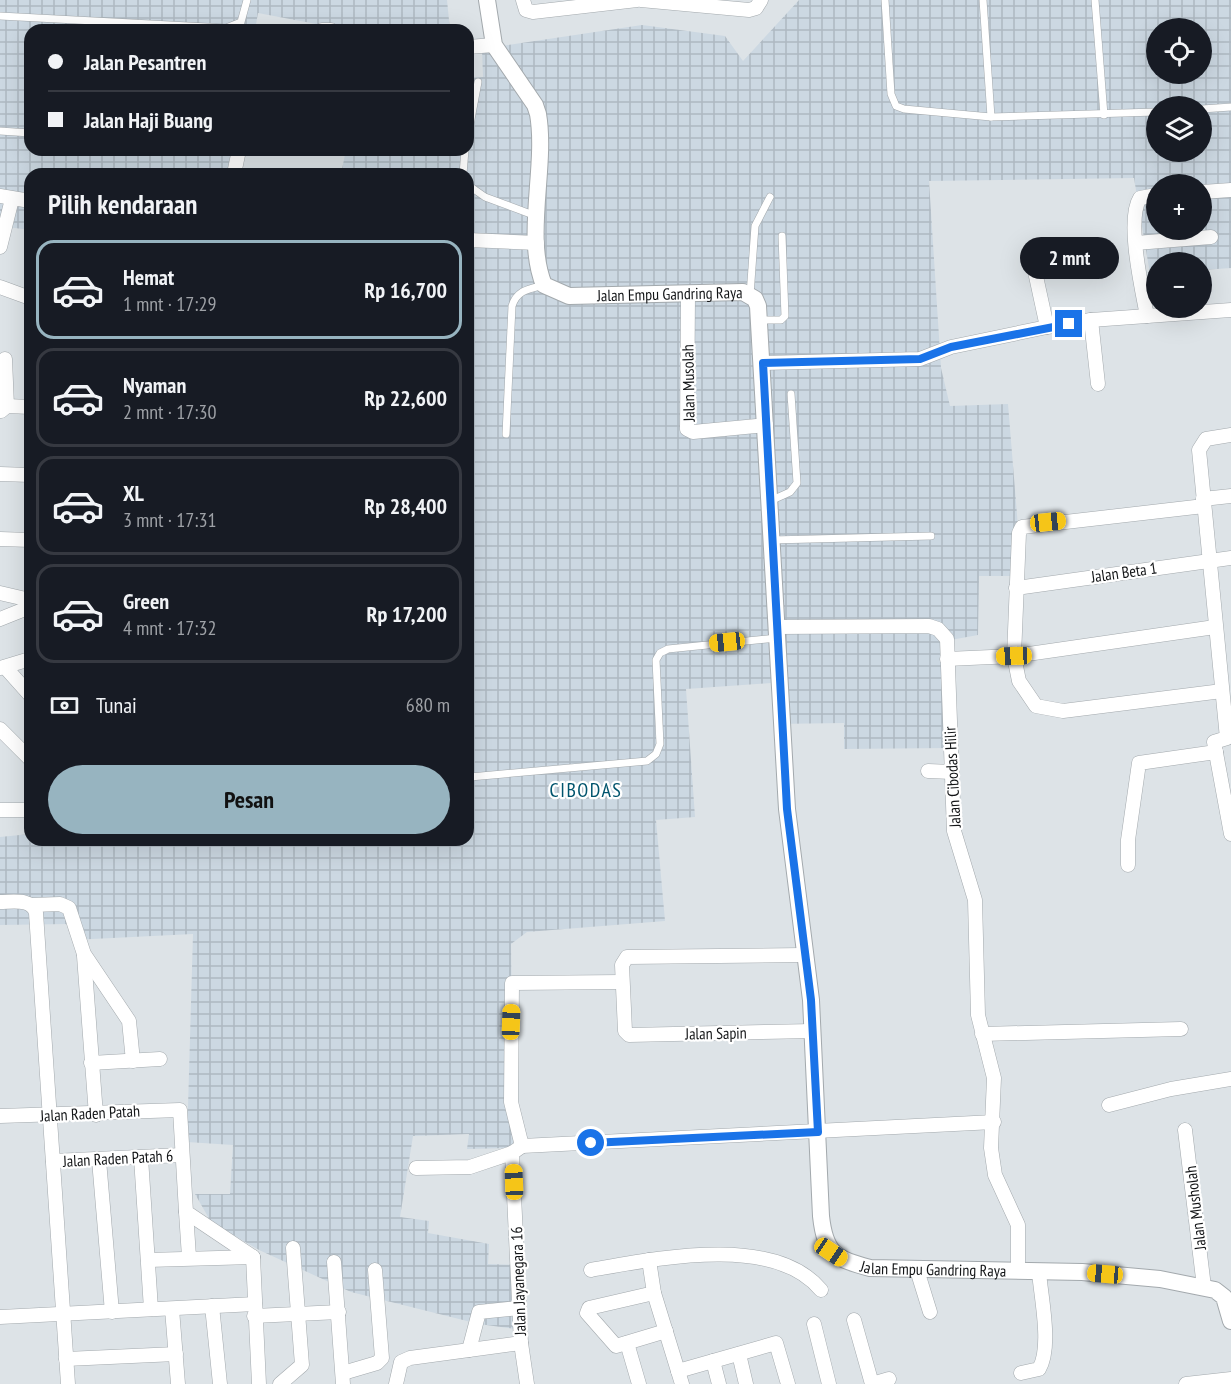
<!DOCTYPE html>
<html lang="id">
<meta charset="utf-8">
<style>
:root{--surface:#171b24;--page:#242831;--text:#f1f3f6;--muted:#9ea1a6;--line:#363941;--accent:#97b4c0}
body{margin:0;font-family:"PT Sans Narrow",sans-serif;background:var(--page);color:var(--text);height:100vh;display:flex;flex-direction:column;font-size:22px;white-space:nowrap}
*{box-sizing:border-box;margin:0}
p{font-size:20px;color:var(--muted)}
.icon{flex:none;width:33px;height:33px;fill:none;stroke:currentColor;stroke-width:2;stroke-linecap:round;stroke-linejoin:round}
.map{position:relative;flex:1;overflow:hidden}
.drawer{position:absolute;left:24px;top:168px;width:450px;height:678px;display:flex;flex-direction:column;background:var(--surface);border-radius:18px;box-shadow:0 6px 24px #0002}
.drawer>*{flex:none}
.banner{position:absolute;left:24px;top:24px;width:450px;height:132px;border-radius:18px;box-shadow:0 6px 24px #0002;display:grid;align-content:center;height:132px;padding:0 24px;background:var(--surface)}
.controls{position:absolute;left:1146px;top:18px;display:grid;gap:12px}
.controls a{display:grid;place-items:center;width:66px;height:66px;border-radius:50%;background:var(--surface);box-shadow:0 6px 24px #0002;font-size:30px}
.end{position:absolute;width:27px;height:27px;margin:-14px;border:8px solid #1a73e8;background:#fff;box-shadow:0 0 0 3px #fff}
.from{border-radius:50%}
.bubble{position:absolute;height:42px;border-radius:21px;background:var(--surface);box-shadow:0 6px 24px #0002;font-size:20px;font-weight:800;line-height:42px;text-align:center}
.car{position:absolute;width:18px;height:36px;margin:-18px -9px;border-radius:8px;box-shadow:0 0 4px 2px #0007;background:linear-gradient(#f5c518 24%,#345 0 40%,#f5c518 0 76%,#345 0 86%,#f5c518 0)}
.banner b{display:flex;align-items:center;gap:21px;height:57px;font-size:22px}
.banner b+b{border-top:2px solid var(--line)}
.banner i{width:15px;height:15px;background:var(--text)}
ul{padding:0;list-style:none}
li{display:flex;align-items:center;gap:18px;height:99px;margin:0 12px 9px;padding:0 12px;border:3px solid var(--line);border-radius:18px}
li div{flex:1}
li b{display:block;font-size:22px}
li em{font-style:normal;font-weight:800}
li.current{border-color:var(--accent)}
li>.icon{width:54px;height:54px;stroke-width:1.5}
h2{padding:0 24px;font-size:27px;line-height:72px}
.pay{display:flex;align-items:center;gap:15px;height:66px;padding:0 24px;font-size:22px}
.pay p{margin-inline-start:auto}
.primary-button{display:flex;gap:12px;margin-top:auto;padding:12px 24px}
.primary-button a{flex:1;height:69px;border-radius:36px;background:var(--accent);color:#111;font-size:24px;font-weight:800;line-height:69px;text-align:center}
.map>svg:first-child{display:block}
.industrial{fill:url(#industrial-grid);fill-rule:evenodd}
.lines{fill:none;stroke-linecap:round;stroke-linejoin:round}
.service-casing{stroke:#a3a9ad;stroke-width:8}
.minor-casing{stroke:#a3a9ad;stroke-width:15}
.tertiary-casing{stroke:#a3a9ad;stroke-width:18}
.service{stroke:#fff;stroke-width:7}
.minor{stroke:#fff;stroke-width:14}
.tertiary{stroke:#fff;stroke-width:16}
.route{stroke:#1a73e8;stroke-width:8}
.labels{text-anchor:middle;stroke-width:4.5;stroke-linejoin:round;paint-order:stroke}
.street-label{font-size:16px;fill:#121416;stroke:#fff}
.quarter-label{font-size:20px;letter-spacing:1.5px;fill:#00546d;stroke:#fff}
</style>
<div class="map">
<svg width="1231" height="1384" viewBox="0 0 1231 1384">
<defs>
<pattern id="industrial-grid" width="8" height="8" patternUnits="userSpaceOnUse" patternTransform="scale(1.5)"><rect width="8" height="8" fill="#ccd8e2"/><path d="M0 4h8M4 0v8" fill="none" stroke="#aeb8c1"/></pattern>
</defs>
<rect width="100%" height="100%" fill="#dde3e7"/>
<!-- industrial -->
<g class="industrial">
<path d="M0,0h447l3,30h-102l-90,-17 -3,17h-225v120h215l-4,24h-211v56l-30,-4z"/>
<path d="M799,0h432v268l-29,2v-8h-46v11l-6,1 -16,-96 -205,3 12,187 9,38 58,-2 14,172h-43l-1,59 -33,6 2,107 -103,1v-26l-69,1 -4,-41 -85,6 9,128 -39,3 9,101 -138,11 -16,12 2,204 -46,1 2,-15 -56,2 -13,81 29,4 -1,12 61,11 -1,20 33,1 -5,64 -37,-5 -128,-32 -92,-42 -48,-28 -16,-28h35l3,-49 -46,-3 6,-208 -121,6 -3,-16 -69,1v-88l30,-3v6h438v-666h-127l5,-24h122v-72l15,-1 -1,-28 160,-24 83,11 18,25zM1156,28h46v46h-46zM1156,106h46v46h-46zM1156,184h46v46h-46z"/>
</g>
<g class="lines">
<defs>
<g id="service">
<path d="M885,0l6,94 5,12 8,3 87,8 165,-5"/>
<path d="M983,0l8,117"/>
<path d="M1095,0l9,115"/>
<path d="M0,16l226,12 15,-6 6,-22"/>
<path d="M1202,109l29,-2"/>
<path d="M0,131l30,2"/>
<path d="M468,135l10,-53"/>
<path d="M463,174l2,-24"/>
<path d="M468,185l17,12 51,19"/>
<path d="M750,295l5,-69 15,-29"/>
<path d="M760,320h21l4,-4 -3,-80"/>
<path d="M506,434l6,-128c5,-16 17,-17 32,-21"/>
<path d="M770,501l20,-9 7,-9 -6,-89"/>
<path d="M772,540l159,-4"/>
<path d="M470,777l177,-16 9,-7 4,-10 -4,-84 4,-7 8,-4 109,-11"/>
</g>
<g id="minor">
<path d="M523,0l3,10 7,2 104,-12"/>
<path d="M641,0l108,10 7,-2 5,-8"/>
<path d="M322,30h9"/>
<path d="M468,47l26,-2"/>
<path d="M234,174l5,-24"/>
<path d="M1202,192l29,-2"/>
<path d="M0,196l30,5"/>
<path d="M468,240l69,3"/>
<path d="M1136,243l75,-6"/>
<path d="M0,247l12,-48"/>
<path d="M1034,267l13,60"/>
<path d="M0,287l30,11"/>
<path d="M688,295l-1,134 6,3 73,-7"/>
<path d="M1147,316c-5,-27 -21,-96 -7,-118l16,-3"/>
<path d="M1091,320l7,64"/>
<path d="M5,359l2,47"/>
<path d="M763,363l157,-4 31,-12 96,-20 44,-7 140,-10"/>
<path d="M1,411l6,-5 23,1"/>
<path d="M1231,435l-25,4 -7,11 28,288 -13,4 17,92"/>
<path d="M0,474l30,1"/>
<path d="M1203,499l28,-3"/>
<path d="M1204,506l-182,21 -3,6 -5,123 5,25 17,25 27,5 159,-20"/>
<path d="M0,539l30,1"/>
<path d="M1016,588l215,-30"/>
<path d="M0,593l30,7"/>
<path d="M0,619l30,-12"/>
<path d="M777,627l152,-1 9,3 9,10 7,192 21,69 3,115 16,63 -3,70 4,27 23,50v45"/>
<path d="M947,659l67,-3 201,-29"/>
<path d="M5,667l25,28"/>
<path d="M0,668l30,-9"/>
<path d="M0,729l30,30"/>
<path d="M928,771l24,1"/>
<path d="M0,810h30"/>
<path d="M1128,865v-25l11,-77 77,-11"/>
<path d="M0,902c13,0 32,-4 36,11l32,471"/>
<path d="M32,905l28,-1 9,4 15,46 45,67 4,40"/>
<path d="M803,955l-176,2 -5,8 3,66 4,4 184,-4"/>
<path d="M84,956l12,159"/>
<path d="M982,1034l199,-5"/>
<path d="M91,1063l69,-4"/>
<path d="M1109,1105l62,-16 60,-10"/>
<path d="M0,1116l180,-6 6,102 67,45"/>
<path d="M1185,1130l19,157"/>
<path d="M522,1146l472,-24"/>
<path d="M522,1146l-11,-44 1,-119 110,-1"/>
<path d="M522,1146l-10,7 9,190 6,41"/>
<path d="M141,1158l10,151"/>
<path d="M99,1160l13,152"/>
<path d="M53,1161l129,-6"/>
<path d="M416,1168l54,-1 42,-14"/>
<path d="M186,1212l3,45"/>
<path d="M253,1257l6,127"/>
<path d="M148,1260l105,-3"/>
<path d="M649,1260l5,33 28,91"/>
<path d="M334,1262l9,122"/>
<path d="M591,1270c63,-11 183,-37 230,20"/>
<path d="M917,1270l13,42"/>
<path d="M654,1293l-65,15 -2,5 29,33 50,-15"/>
<path d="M212,1306l8,78"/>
<path d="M172,1309l6,75"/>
<path d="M254,1316l85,-4"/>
<path d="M0,1317l255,-13"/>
<path d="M854,1320l18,64"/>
<path d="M814,1324l15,60"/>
<path d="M627,1343l12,41"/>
<path d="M469,1350l10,-38 40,-4"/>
<path d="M739,1354l7,30"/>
<path d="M66,1359l110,-5"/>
<path d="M713,1361l6,23"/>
<path d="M678,1371l98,-28 12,41"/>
<path d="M343,1373l34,-10 5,-5 -7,-88"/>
<path d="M1021,1373l18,-4c13,-21 2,-72 0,-97"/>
<path d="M280,1384l22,-19 -9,-117"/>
<path d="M396,1384l5,-22 9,-4 111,-15"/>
<path d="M872,1384l17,-5"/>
<path d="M1186,1384l45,-5"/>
</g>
<g id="tertiary">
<path id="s1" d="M487,0l7,45 41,60 3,9c9,52 -14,123 6,171l25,11 174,-4 12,7 3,7 29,503 24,191 10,216c4,38 15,43 49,52l212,4 78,7 55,11 9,7 7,24"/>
</g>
</defs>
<!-- service casing -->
<use href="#service" class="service-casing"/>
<!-- minor casing -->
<use href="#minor" class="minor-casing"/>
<!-- tertiary casing -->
<use href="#tertiary" class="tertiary-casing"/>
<!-- service -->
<use href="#service" class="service"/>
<!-- minor -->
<use href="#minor" class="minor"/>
<!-- tertiary -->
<use href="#tertiary" class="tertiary"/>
</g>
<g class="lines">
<!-- route -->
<path class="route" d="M591,1143l227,-11 -7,-132 -24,-191 -24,-446 157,-4 31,-12 118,-23"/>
</g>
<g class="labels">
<!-- street labels -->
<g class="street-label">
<text dy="6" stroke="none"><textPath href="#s1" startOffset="428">Jalan Empu Gandring Raya</textPath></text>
<text transform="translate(688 383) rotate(-91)" y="6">Jalan Musolah</text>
<text transform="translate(1124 572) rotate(-8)" y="6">Jalan Beta 1</text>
<text transform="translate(952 777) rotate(-93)" y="6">Jalan Cibodas Hilir</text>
<text transform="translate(716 1033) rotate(-1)" y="6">Jalan Sapin</text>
<text transform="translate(90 1113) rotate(-3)" y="6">Jalan Raden Patah</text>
<text transform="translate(118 1158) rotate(-3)" y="6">Jalan Raden Patah 6</text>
<text transform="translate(1195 1208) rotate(-97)" y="6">Jalan Musholah</text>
<text dy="6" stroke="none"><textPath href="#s1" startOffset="1578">Jalan Empu Gandring Raya</textPath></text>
<text transform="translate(518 1281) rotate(-92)" y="6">Jalan Jayanegara 16</text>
</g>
<!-- quarter labels -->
<g class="quarter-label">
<text x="586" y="797">CIBODAS</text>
</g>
</g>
</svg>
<div class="controls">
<a><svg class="icon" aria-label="locate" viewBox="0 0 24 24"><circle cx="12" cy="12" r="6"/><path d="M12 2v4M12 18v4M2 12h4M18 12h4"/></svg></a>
<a><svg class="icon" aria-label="layers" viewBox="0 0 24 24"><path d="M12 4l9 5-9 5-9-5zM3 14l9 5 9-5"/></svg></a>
<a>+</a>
<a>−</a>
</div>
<i class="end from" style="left:591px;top:1143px"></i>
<i class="end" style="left:1069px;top:324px"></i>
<div class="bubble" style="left:1020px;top:237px;width:99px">2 mnt</div>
<i class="car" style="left:1048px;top:522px;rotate:84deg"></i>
<i class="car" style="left:727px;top:642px;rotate:264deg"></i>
<i class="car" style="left:1014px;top:656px;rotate:268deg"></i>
<i class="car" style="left:511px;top:1022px;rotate:2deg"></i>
<i class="car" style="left:514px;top:1182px;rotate:358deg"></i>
<i class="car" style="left:831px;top:1252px;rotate:124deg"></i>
<i class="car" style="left:1105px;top:1274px;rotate:275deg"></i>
<div class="banner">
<b><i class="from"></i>Jalan Pesantren</b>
<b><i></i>Jalan Haji Buang</b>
</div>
<section class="drawer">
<h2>Pilih kendaraan</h2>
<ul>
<li class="current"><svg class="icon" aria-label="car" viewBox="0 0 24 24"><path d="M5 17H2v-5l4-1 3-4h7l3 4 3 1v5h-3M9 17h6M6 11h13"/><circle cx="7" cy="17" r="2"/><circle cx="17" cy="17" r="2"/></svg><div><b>Hemat</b><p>1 mnt · 17:29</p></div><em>Rp 16,700</em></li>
<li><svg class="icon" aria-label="car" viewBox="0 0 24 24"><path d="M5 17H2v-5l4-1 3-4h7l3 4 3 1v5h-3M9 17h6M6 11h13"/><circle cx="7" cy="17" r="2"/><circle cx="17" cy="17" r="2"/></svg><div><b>Nyaman</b><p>2 mnt · 17:30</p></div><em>Rp 22,600</em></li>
<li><svg class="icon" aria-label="car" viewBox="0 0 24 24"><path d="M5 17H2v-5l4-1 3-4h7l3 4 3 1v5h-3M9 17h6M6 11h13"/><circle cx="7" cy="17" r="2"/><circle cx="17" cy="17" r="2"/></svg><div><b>XL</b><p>3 mnt · 17:31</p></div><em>Rp 28,400</em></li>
<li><svg class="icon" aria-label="car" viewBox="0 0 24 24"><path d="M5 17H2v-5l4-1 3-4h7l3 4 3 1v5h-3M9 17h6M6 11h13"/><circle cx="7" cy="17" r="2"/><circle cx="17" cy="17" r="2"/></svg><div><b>Green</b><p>4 mnt · 17:32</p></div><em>Rp 17,200</em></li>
</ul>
<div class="pay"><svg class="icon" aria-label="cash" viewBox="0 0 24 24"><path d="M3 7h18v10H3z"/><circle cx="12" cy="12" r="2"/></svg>Tunai<p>680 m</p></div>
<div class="primary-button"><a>Pesan</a></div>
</section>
</div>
